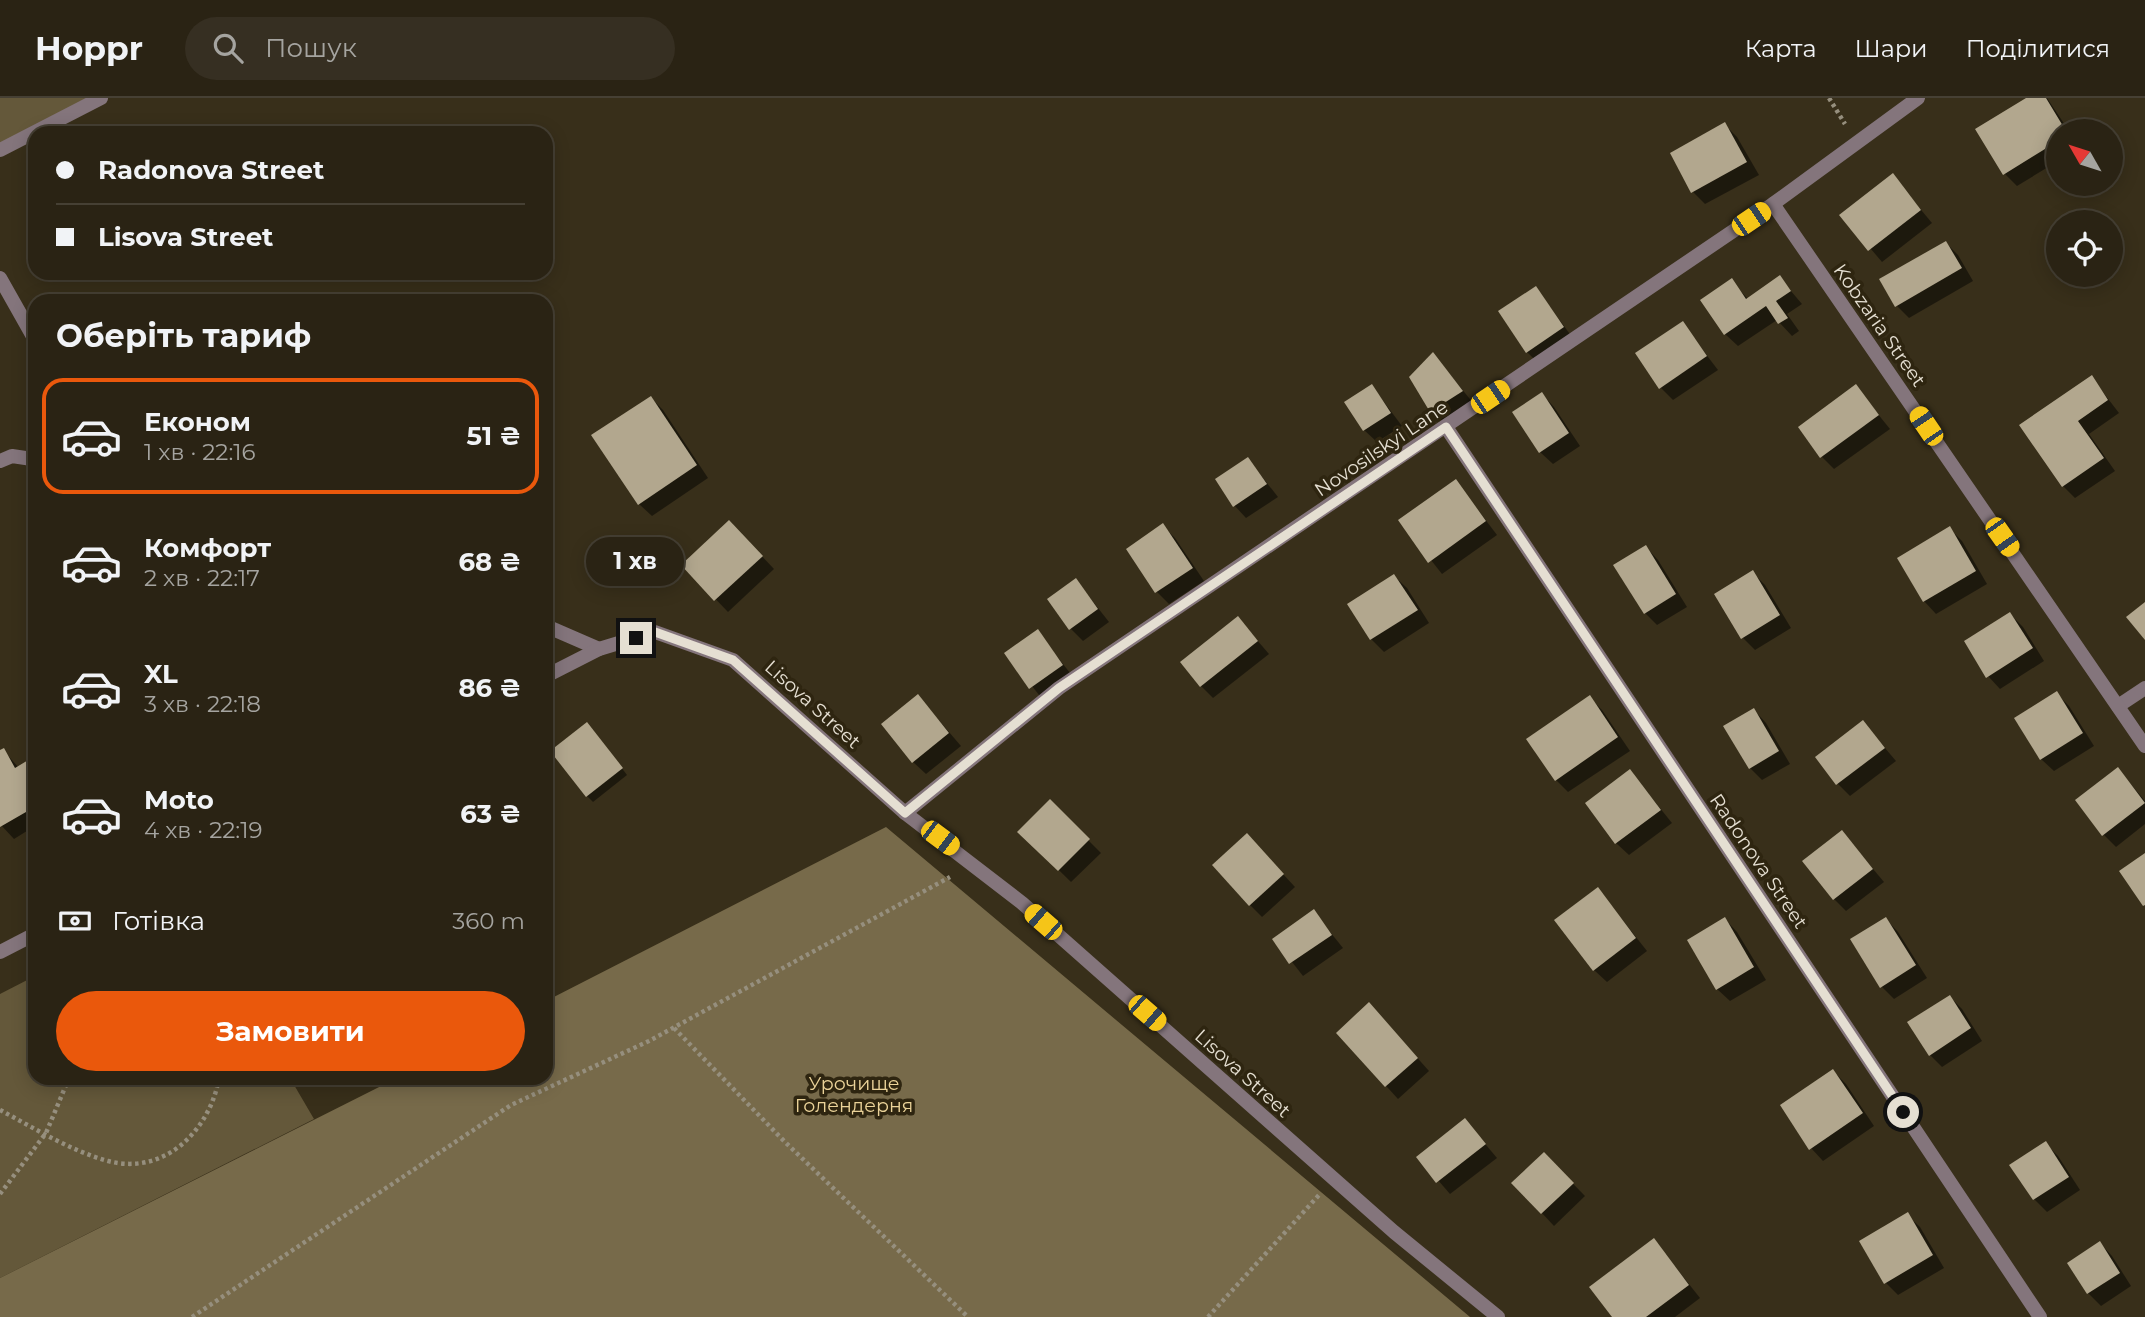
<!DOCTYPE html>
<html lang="uk">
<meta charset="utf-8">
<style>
:root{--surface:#2a2314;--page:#362f22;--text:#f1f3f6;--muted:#a5a4a0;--line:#464034;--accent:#ea580c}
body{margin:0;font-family:Montserrat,sans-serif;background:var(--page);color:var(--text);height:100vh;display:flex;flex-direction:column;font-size:26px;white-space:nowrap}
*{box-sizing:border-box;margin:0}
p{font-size:23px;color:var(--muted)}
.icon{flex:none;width:38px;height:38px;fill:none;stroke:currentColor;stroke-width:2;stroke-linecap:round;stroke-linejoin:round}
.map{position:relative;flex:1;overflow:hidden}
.sheet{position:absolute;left:28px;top:196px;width:525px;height:791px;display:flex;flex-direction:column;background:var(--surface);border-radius:21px;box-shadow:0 4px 18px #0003,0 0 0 2px var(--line)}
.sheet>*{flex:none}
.top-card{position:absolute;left:28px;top:28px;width:525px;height:154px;border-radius:21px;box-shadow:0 4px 18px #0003,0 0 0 2px var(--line);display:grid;align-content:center;height:154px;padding:0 28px;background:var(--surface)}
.needle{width:46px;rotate:309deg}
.tools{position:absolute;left:2046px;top:21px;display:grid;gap:14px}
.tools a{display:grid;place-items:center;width:77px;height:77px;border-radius:50%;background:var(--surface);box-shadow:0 4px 18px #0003,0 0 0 2px var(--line);font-size:35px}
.end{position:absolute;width:32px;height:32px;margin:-16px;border:9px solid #e5dfd2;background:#111;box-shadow:0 0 0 4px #111}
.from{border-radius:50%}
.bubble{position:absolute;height:49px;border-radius:24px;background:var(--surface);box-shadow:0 4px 18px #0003,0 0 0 2px var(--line);font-size:23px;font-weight:700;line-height:49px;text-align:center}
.car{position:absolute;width:21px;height:42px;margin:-21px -10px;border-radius:9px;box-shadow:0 0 5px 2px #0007;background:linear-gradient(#f5c518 24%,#345 0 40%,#f5c518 0 76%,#345 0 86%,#f5c518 0)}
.top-card b{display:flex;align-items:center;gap:24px;height:66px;font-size:26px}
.top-card b+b{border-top:2px solid var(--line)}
.top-card i{width:18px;height:18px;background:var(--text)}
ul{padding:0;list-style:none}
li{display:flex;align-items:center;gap:21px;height:116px;margin:0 14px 10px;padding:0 14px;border:4px solid transparent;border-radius:21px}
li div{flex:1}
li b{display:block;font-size:26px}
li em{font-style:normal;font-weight:700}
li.selected{border-color:var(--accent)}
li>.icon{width:63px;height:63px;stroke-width:1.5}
h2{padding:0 28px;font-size:32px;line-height:84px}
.pay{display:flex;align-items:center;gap:18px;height:77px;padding:0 28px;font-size:26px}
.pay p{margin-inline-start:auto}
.primary-button{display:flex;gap:14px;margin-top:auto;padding:14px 28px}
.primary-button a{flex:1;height:80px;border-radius:42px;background:var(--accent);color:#fff;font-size:28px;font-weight:700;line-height:80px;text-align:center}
header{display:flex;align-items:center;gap:42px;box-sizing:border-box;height:98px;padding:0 35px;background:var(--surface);border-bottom:2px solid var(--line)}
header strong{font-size:33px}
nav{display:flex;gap:38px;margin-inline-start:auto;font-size:24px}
.search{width:490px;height:63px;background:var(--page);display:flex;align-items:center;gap:18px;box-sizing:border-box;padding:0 24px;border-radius:38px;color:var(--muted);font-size:26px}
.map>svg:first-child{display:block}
.green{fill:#64583a}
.forest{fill:#776a4a}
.shadow{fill:#0007}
.building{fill:#b2a78e}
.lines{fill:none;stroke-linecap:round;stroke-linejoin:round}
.path{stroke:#968f7e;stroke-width:4.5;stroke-dasharray:3.5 3.5;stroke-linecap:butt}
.service{stroke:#84757c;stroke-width:14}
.minor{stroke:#84757c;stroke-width:14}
.route{stroke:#e5dfd2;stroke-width:9}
.labels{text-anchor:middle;stroke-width:7;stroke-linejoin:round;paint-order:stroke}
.street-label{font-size:19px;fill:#e5dfd2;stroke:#2e2510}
.park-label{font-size:19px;fill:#ebd399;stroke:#2e2510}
</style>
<header>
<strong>Hoppr</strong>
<div class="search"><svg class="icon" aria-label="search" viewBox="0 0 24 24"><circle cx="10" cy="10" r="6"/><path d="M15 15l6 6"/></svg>Пошук</div>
<nav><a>Карта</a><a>Шари</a><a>Поділитися</a></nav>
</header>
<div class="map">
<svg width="2145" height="1219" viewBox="0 0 2145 1219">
<rect width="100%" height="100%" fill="#382f1a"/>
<!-- green -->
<g class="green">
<path d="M0,0h101l-101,52z"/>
<path d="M35,878v102h255l24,41 -314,159v-284z"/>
</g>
<!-- forest -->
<path class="forest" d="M886,729l584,490h-1470v-39l397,-200h149v-77z"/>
<!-- shadow -->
<g class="shadow">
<path d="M2029,0h18l22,33h-11v30l-41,25 -12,-12z"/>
<path d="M1725,27l12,12 22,38 -54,29 -12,-12z"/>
<path d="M1892,77l40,48 -50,39 -40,-47z"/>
<path d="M1946,145l12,12 15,26 -64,37 -12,-12z"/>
<path d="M1779,179l23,27 -15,10 12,17 -7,5 -15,-16 -39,26 -13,-12 6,-53 17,18z"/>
<path d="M1536,190l39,53 -35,24 -13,-13 -27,-40z"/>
<path d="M1682,225l36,47 -45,30 -12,-12z"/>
<path d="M1433,256l41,50 -30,19 -13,-12z"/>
<path d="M2092,280l27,35 -30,21 26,37 -40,27 -12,-12 -41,-61z"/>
<path d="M1372,288l30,40 -25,16 -13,-12z"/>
<path d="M1856,289l34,42 -56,40 -12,-12z"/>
<path d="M1542,296l12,13 26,39 -27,18 -13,-12z"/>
<path d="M651,300l12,12 45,68 -56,38 -13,-12z"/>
<path d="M1248,361l30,38 -32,21 -12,-13z"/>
<path d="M1456,383l41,54 -55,39 -42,-53z"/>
<path d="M1163,428l12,12 29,43 -35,23 -12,-12z"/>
<path d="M1950,431l12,12 25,43 -51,30 -12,-13z"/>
<path d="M741,436l33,35 -46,43 -45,-47z"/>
<path d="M1646,449l12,13 29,47 -30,18 -12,-12z"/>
<path d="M1753,475l12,12 26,43 -36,22 -13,-13z"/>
<path d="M1394,478l13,12 22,35 -45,29 -13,-13 -22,-34z"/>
<path d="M1076,482l33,42 -26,19 -12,-12z"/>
<path d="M2010,516l13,13 21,34 -44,28 -12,-13z"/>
<path d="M1238,520l31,36 -56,44 -12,-12z"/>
<path d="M1037,533l37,47 -31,22 -37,-47z"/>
<path d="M2056,595l13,13 25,40 -40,25 -13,-12z"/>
<path d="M918,598l43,50 -35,28 -13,-12z"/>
<path d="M1590,600l12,12 28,41 -62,41 -12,-12z"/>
<path d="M1754,612l12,13 24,41 -28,16 -12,-12z"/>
<path d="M1863,624l33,39 -46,35 -13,-13z"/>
<path d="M593,632l34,45 -34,27 -6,-6z"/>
<path d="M3,652l16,18 16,-10v68l-21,13 -14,-15v-72z"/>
<path d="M2118,671l27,32v23l-29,23 -13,-13z"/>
<path d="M1630,673l42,52 -43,32 -13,-12z"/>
<path d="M1050,704l51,51 -30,29 -51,-50z"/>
<path d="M1842,734l42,50 -38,29 -12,-12z"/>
<path d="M1259,750l36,39 -33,30 -12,-12z"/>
<path d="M1598,791l49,62 -40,31 -13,-12z"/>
<path d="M1314,814l29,36 -40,28 -29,-37z"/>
<path d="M1725,821l12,13 29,48 -36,21 -13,-12z"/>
<path d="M1886,821l12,13 29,46 -33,21 -13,-13z"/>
<path d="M1950,899l12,12 20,32 -40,26 -12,-12z"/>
<path d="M1381,919l48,54 -31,28 -60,-66z"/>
<path d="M1833,973l13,13 28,42 -51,35 -12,-13z"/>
<path d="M1465,1022l32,38 -47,36 -32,-37z"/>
<path d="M2046,1046l12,12 22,34 -33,22 -13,-13z"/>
<path d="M1544,1056l41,42 -31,30 -40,-43z"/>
<path d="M1907,1117l13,12 24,41 -46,27 -12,-12z"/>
<path d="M1654,1142l46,58 -25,19h-61z"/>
<path d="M2100,1145l12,13 19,30 -30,20 -13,-13 -19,-30z"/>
</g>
<!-- building -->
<g class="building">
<path d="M2026,0h20l20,33h-8v10l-55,34 -28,-46z"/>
<path d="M1725,24l22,40 -56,31 -21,-40z"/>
<path d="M1893,75l28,37 -53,41 -29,-36z"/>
<path d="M1946,143l16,27 -67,39 -16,-28z"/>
<path d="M1780,177l11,16 -15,10 12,17 -10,6 -12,-18 -42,29 -24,-35 32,-22 14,21z"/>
<path d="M1536,188l28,41 -38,26 -28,-42z"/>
<path d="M1683,223l24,35 -48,33 -24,-36z"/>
<path d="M1433,254l30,39 -33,21 -21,-35z"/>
<path d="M2092,277l16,25 -30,21 26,37 -42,29 -43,-62z"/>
<path d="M1372,286l19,29 -28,18 -19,-29z"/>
<path d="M1856,286l23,31 -59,43 -22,-31z"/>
<path d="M1542,294l27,41 -30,20 -27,-41z"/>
<path d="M651,298l46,69 -59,40 -47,-70z"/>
<path d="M1248,359l19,27 -34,23 -18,-28z"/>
<path d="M1456,381l30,42 -58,42 -30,-43z"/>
<path d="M729,422l34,36 -49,45 -33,-36z"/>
<path d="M1163,425l30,45 -38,25 -29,-44z"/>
<path d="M1950,428l26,45 -53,31 -26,-44z"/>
<path d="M1646,447l30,49 -32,20 -31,-49z"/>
<path d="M1753,472l27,45 -39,24 -27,-45z"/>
<path d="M1394,476l24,36 -48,30 -23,-36z"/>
<path d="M1076,480l22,31 -29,21 -22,-31z"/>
<path d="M2145,504v38l-19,-23z"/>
<path d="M2010,514l23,36 -47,30 -22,-37z"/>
<path d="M1238,518l20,25 -58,46 -20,-25z"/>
<path d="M1038,531l25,36 -34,24 -25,-36z"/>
<path d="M2057,593l26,42 -43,27 -26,-42z"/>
<path d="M918,596l31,39 -37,30 -31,-39z"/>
<path d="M1590,597l28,42 -63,44 -29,-42z"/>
<path d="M1754,610l25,43 -30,18 -26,-43z"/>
<path d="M1863,622l22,28 -49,37 -21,-28z"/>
<path d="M587,624l36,46 -37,29 -36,-46z"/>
<path d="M4,650l11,20 20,-12v61l-5,2 -4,-7 -26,15v-77z"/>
<path d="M2118,669l27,36 -43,33 -27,-36z"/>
<path d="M1630,671l31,41 -46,34 -30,-41z"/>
<path d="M1050,701l40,40 -32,32 -41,-39z"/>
<path d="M1842,732l31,39 -40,31 -31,-39z"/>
<path d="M1247,735l37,41 -35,32 -37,-41z"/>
<path d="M2145,755v52l-2,1 -24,-35z"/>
<path d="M1598,789l38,51 -43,33 -39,-51z"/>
<path d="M1314,811l18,26 -43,29 -17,-25z"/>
<path d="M1725,819l29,50 -38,23 -29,-50z"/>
<path d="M1886,819l30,48 -36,23 -30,-49z"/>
<path d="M1950,897l21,33 -42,28 -22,-34z"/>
<path d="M1369,904l49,56 -33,29 -49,-54z"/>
<path d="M1833,971l30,44 -54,37 -29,-45z"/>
<path d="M1465,1020l21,26 -50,39 -20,-26z"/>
<path d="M2046,1043l23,36 -36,23 -24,-35z"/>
<path d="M1544,1054l30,31 -33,31 -30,-31z"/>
<path d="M1908,1114l25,43 -49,29 -25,-43z"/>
<path d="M1654,1140l35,47 -43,32h-34l-23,-30z"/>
<path d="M2100,1143l20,32 -33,21 -20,-31z"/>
</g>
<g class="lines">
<!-- path -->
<g class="path">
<path d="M1829,0l16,26"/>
<path d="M674,930l111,114 183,175"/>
<path d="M0,1012c34,18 71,41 108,51 57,15 102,-31 111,-83"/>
<path d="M0,1096l46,-61 23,-55"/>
<path d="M192,1219l319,-212 138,-64 301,-164"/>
<path d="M1208,1219l111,-122"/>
</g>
<!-- service -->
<g class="service">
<path d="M0,363l12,-5 20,3 3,4"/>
<path d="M546,528l53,23"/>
<path d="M2118,608l27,-18"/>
</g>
<!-- minor -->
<g class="minor">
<path d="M0,52l101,-52"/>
<path d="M1773,106l372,542"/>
<path d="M0,180l35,62"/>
<path d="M1446,329l594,890"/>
<path d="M546,578l53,-27 56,-17 78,28 172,153 117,90 372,329 104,85"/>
<path d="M905,715l154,-125 714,-484 145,-106"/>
<path d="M0,854l35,-18"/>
</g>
</g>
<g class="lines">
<!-- route -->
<path class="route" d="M636,540l19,-6 78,28 172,153 154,-125 387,-261 457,685"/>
</g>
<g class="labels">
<!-- street labels -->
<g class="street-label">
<text transform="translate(1880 227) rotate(55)" y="7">Kobzaria Street</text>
<text transform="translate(1381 350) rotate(-34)" y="7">Novosilskyi Lane</text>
<text transform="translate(813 606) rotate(42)" y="7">Lisova Street</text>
<text transform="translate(1759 763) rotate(56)" y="7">Radonova Street</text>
<text transform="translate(1243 975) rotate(42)" y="7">Lisova Street</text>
</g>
<!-- park labels -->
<g class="park-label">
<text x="854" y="992">Урочище<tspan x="854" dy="22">Голендерня</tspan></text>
</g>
</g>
</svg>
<div class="tools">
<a><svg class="needle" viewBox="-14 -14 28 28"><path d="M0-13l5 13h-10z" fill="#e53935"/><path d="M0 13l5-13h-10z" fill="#a5a4a0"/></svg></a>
<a><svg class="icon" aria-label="locate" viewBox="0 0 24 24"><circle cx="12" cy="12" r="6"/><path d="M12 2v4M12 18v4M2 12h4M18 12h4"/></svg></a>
</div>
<i class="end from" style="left:1903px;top:1014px"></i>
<i class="end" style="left:636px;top:540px"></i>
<div class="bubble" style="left:586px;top:439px;width:98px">1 хв</div>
<i class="car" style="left:1751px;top:121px;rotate:56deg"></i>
<i class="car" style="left:1490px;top:299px;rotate:56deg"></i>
<i class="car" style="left:1926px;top:328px;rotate:326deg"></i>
<i class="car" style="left:2002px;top:439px;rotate:145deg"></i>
<i class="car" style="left:940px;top:740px;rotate:127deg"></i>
<i class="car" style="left:1043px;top:824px;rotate:311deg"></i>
<i class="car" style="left:1147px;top:915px;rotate:131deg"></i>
<div class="top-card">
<b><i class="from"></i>Radonova Street</b>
<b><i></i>Lisova Street</b>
</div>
<section class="sheet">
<h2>Оберіть тариф</h2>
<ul>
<li class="selected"><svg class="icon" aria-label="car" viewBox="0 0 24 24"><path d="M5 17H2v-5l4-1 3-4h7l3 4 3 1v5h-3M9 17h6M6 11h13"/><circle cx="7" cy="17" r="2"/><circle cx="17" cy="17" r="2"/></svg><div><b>Економ</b><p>1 хв · 22:16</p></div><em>51 ₴</em></li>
<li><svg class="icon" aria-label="car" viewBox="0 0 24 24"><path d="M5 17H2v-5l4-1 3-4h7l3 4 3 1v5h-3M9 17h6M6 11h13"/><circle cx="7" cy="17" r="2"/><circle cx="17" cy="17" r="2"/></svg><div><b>Комфорт</b><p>2 хв · 22:17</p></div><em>68 ₴</em></li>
<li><svg class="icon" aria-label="car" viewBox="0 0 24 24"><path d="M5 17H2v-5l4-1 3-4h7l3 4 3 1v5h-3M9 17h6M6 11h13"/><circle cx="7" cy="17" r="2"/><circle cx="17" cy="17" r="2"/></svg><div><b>XL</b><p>3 хв · 22:18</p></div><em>86 ₴</em></li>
<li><svg class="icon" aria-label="car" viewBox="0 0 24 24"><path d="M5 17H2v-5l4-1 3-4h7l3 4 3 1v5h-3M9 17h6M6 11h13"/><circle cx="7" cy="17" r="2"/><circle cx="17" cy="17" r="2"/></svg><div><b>Moto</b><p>4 хв · 22:19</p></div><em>63 ₴</em></li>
</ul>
<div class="pay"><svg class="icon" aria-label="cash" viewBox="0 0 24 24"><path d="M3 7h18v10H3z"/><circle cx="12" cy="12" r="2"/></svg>Готівка<p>360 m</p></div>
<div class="primary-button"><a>Замовити</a></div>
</section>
</div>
